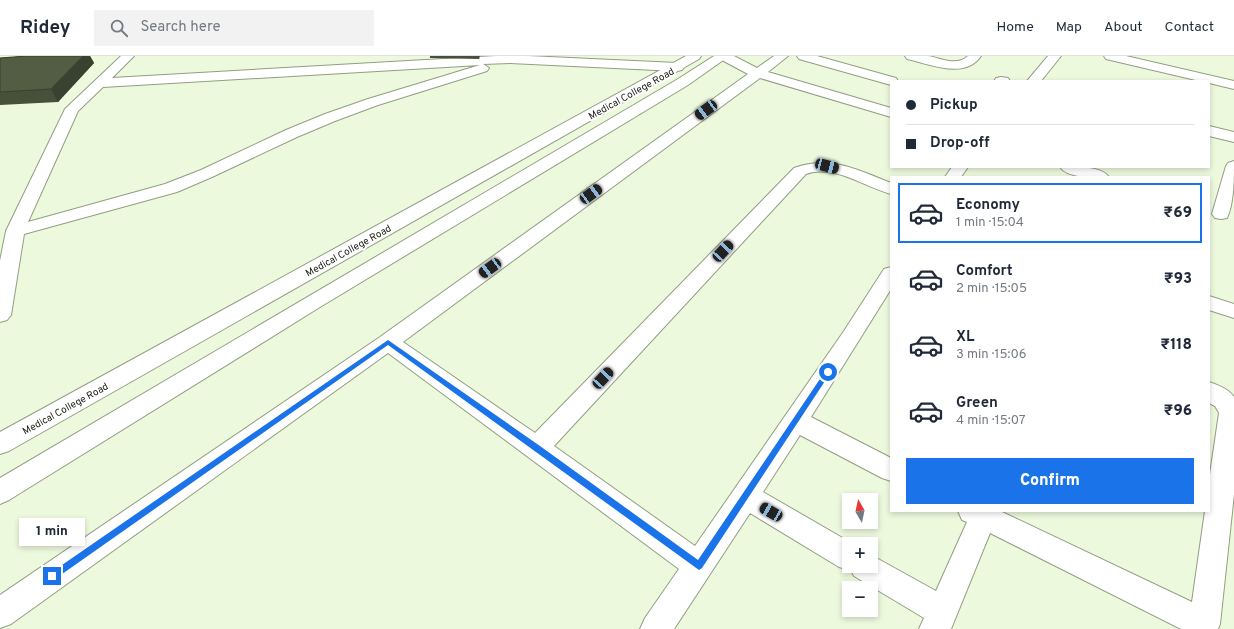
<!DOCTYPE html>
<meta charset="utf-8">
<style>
:root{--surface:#fff;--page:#f2f2f3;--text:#1f2937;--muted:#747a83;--line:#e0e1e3;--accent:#1a73e8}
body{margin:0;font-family:Overpass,sans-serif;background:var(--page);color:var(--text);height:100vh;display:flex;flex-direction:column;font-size:15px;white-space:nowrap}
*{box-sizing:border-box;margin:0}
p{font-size:13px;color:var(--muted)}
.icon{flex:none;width:22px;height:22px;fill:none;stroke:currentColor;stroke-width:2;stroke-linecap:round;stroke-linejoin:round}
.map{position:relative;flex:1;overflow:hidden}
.drawer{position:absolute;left:890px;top:120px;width:320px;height:336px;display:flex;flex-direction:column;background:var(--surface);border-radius:0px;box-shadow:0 2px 6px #0003}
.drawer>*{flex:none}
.top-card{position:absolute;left:890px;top:24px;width:320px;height:88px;border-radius:0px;box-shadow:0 2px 6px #0003;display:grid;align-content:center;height:88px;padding:0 16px;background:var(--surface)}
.needle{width:26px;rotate:351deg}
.controls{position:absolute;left:842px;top:437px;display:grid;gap:8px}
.controls a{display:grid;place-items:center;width:36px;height:36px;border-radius:0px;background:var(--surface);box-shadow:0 2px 6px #0003;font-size:20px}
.end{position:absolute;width:18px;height:18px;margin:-9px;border:5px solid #1a73e8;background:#fff;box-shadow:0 0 0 2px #fff}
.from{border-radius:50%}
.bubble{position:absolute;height:28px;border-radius:0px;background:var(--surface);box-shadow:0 2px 6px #0003;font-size:13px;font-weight:800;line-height:28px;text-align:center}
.car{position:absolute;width:12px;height:24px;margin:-12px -6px;border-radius:5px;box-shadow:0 0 3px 1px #0007;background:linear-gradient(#222 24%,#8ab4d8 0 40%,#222 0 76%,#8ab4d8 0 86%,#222 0)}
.top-card b{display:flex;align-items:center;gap:14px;height:38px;font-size:15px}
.top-card b+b{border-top:1px solid var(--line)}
.top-card i{width:10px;height:10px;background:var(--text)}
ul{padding:7px 0 0;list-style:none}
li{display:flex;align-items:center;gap:12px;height:60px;margin:0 8px 6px;padding:0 8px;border:2px solid transparent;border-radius:0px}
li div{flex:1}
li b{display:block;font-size:15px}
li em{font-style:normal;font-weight:800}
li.on{border-color:var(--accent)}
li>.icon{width:36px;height:36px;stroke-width:1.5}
.primary-button{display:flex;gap:8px;margin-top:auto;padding:8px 16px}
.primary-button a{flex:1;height:46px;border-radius:0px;background:var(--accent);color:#fff;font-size:16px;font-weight:800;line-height:46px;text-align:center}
header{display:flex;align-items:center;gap:24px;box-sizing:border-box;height:56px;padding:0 20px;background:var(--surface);border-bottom:1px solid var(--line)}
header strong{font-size:19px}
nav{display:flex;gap:22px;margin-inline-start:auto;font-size:14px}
.search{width:280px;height:36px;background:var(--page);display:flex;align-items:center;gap:10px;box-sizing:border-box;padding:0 14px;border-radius:0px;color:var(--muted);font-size:15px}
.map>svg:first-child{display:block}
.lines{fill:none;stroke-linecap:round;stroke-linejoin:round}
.street-casing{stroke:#929e83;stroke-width:2}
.primary-casing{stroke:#929e83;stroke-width:2}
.street{fill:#fff;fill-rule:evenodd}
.primary{fill:#fff;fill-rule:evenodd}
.wall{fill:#47503a}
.shaded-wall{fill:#394130}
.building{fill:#525d44;stroke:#394130}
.route{fill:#1a73e8}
.labels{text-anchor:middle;stroke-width:4;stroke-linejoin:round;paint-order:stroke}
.street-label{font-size:10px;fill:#191d13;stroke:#fff}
</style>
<header>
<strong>Ridey</strong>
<div class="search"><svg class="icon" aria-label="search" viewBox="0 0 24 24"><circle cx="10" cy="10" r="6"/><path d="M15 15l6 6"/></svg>Search here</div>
<nav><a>Home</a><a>Map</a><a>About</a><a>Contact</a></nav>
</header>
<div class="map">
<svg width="1234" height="573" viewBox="0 0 1234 573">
<rect width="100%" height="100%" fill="#ecf9dd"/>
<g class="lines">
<defs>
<g id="street">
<path d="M121,0h13l-22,22 384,-22h32l149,7 5,1 2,3 -2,3 -5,1 -167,-8 -27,1 6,4 -2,3 -109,34 -43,16 -38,16 -85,40 -35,15 -153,42 -13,81 -4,5 -7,2v-61l6,-30 59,-122zM480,9l-112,34 -43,15 -39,16 -85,40 -36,14 -137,38 50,-111 25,-24z"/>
<path d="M718,0h16l23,12 17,-12h14l-20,16 123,36v9l-131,-39 -357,264 132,91 259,-265c36,-13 64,2 97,15v11c-27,-7 -56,-30 -85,-20l-252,272 141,100 149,-215 40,-62 7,-2v22l-80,128 80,41v23l-9,-3 -82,-43 -37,57 90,52h-4v22h22v-11l65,36 31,-69 -5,-2 -4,-9h42l192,91 13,-91h4v-30l10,-68 -4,-7 -6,-3v-21c9,3 20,7 25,15v97l-14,130 -2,5h-37l-191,-96 -39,96h-32l5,-11 -70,-42 -3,-6h-2l-10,-3 -89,-54 -76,116h-34l5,-11 34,-49 -291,-216 -377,271 -11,4v-33l380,-258 368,-263 -28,-15z"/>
<path d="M797,0h20l79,22 2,3h-7v4l-92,-26z"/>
<path d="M905,0c7,0 15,0 23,0 13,2 28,11 40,0h13c-16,24 -51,8 -74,3z"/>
<path d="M1048,0h13l-20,25h-14z"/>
<path d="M1104,0h22l108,25v8l-25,-6v-2h-9l-94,-22z"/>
<path d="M1001,21l7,1 2,3h-16l2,-3z"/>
<path d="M1209,70l25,6v10l-25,-6z"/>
<path d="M1234,105c0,18 0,42 -7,57l-6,1 -6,-1 -3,-4 14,-48 2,-3z"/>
<path d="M952,111h16l-7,10h-16z"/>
<path d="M1060,111c13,0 41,-2 49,10 -13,0 -41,2 -49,-10z"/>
<path d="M1209,240l25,8v14l-25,-8z"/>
</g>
<g id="primary">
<path d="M686,0h15l-2,3 -690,392 -9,3v-22z"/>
<path d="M714,0h15l-41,29 -368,222 -311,193 -9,4v-26l678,-399z"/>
</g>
</defs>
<!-- street casing -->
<use href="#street" class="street-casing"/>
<!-- primary casing -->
<use href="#primary" class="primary-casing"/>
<!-- street -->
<use href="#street" class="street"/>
<!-- primary -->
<use href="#primary" class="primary"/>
</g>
<!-- wall -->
<g class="wall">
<path d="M27,0h63l4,7 -36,39 -58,3v-47z"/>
<path d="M430,0h50l-1,3 -49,-1z"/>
</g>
<!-- shaded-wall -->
<path class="shaded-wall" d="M83,0h7l4,7 -36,39 -7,-13z"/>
<!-- building -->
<path class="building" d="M27,0h56l-32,33 -51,3v-34z"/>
<!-- route -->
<path class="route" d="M388,284l152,106 158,114 128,-190h4l1,2 -129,196 -3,2 -311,-225 -333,234 -3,2 -3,-2 -2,-3 2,-2z"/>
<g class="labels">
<!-- street labels -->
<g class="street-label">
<text transform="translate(631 37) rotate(-29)" y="4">Medical College Road</text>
<text transform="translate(348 194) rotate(-29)" y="4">Medical College Road</text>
<text transform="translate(65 352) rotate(-29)" y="4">Medical College Road</text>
</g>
</g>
</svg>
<div class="controls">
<a><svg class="needle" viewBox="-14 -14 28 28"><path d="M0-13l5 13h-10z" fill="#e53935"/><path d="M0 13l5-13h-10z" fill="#747a83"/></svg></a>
<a>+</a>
<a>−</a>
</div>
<i class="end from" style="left:828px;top:316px"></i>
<i class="end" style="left:52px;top:520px"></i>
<div class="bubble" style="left:19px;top:462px;width:66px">1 min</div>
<i class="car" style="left:706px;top:54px;rotate:234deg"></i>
<i class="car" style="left:827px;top:110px;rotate:105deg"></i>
<i class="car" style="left:591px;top:138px;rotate:54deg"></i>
<i class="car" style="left:723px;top:195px;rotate:43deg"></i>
<i class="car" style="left:490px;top:212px;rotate:234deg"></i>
<i class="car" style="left:603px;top:322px;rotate:43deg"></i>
<i class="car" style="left:771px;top:456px;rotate:300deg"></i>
<div class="top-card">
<b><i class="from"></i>Pickup</b>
<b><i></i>Drop-off</b>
</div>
<section class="drawer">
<ul>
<li class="on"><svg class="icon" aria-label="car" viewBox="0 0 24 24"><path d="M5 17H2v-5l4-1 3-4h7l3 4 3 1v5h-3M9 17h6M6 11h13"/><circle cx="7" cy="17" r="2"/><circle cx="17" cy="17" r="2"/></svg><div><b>Economy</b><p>1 min · 15:04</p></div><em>₹69</em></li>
<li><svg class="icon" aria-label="car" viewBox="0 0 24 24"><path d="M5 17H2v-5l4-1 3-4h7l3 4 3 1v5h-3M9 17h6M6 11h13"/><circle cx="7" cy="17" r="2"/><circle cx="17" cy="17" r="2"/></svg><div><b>Comfort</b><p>2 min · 15:05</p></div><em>₹93</em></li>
<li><svg class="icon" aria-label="car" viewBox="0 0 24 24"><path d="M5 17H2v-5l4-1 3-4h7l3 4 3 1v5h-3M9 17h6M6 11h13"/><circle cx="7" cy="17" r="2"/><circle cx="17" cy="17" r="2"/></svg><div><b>XL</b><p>3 min · 15:06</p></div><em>₹118</em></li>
<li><svg class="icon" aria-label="car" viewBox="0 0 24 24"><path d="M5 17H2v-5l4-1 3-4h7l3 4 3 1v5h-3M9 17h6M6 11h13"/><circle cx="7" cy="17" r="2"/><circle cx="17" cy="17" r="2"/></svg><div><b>Green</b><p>4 min · 15:07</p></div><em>₹96</em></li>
</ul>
<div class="primary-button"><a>Confirm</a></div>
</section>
</div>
